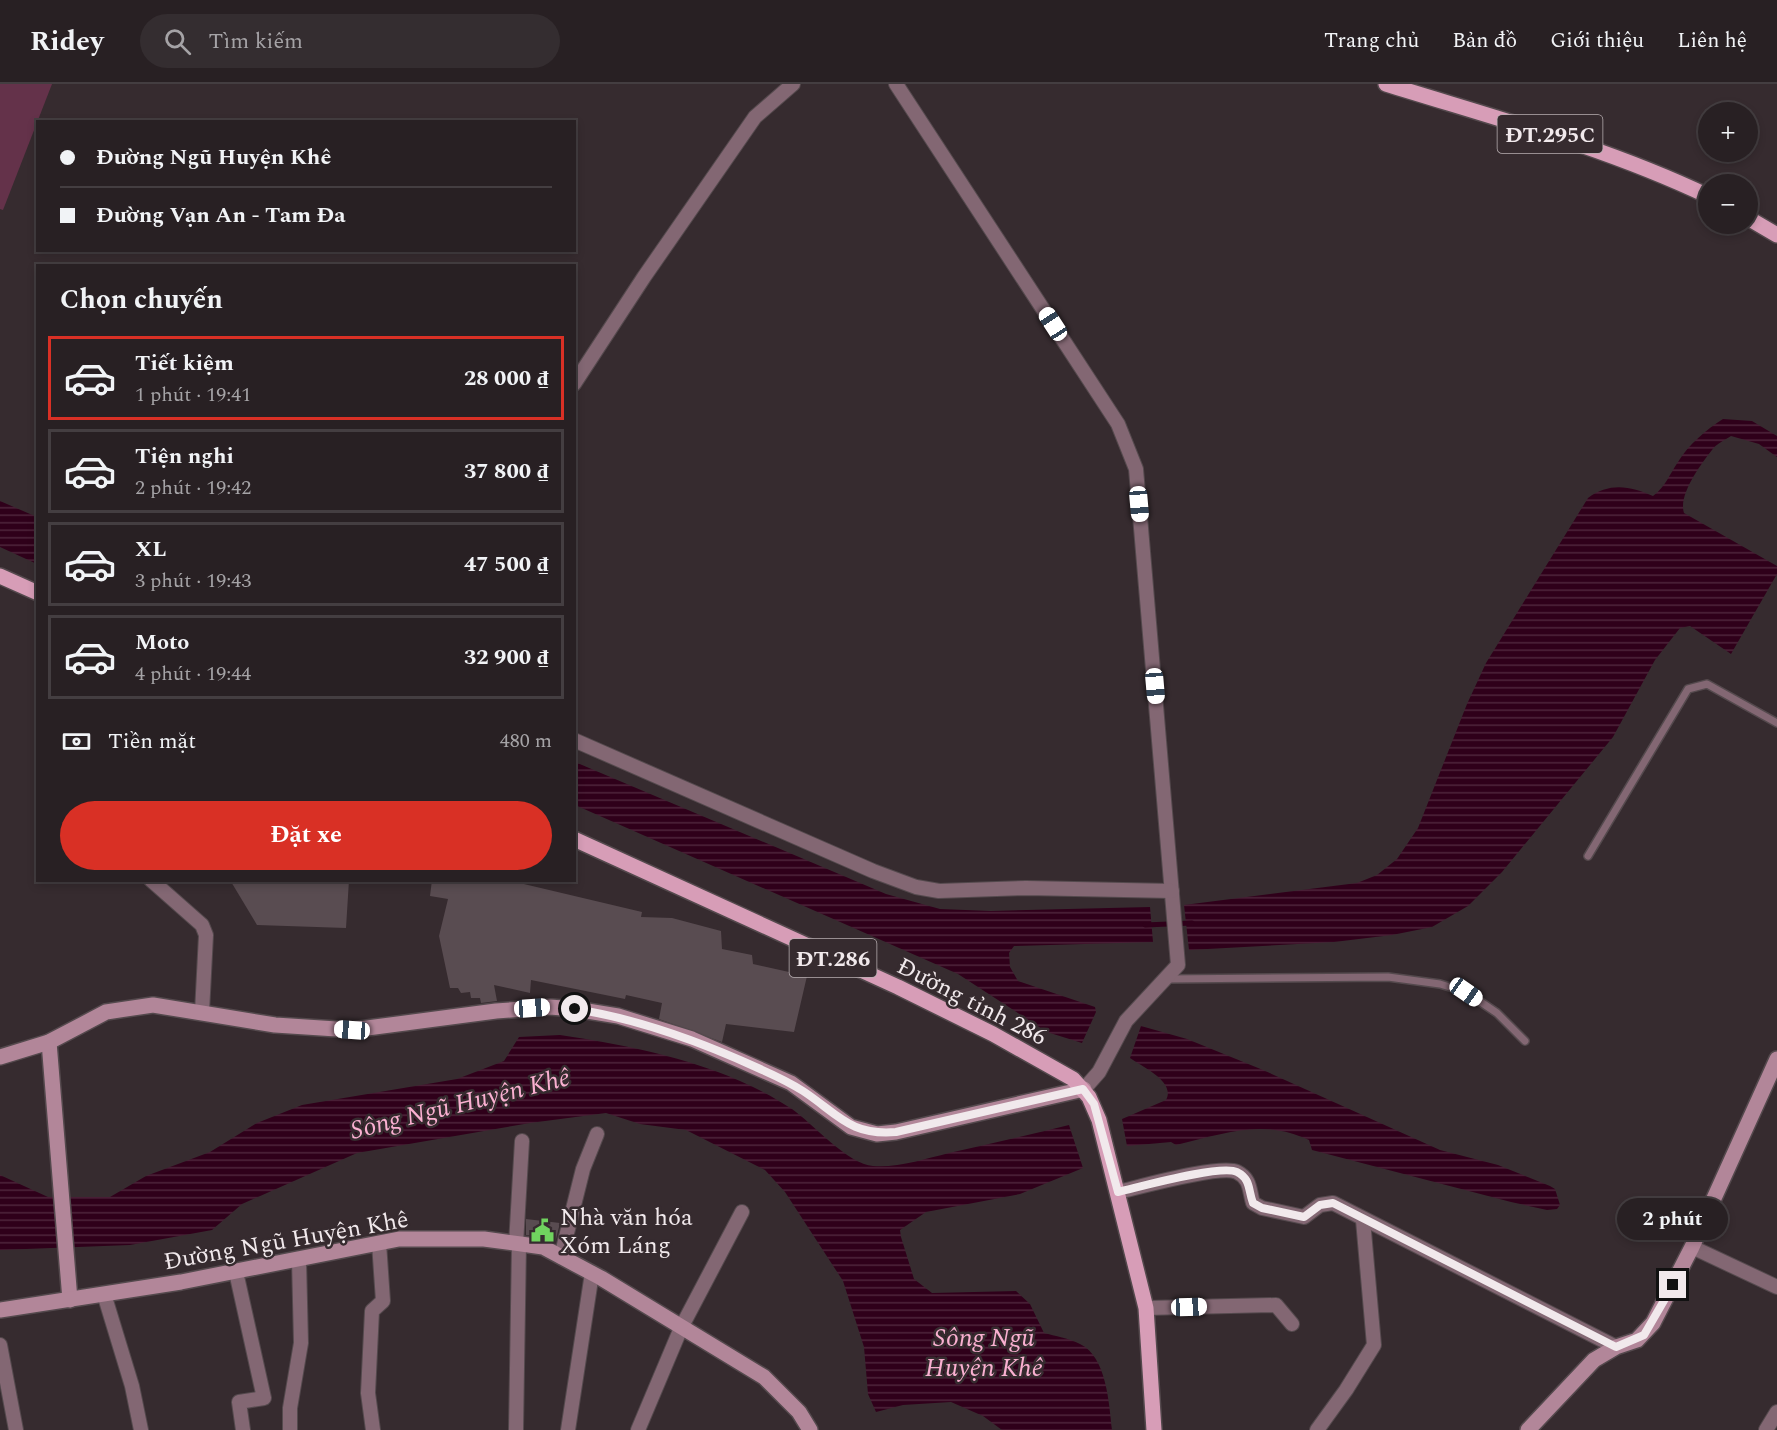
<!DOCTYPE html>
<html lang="vi">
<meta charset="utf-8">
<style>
:root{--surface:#282023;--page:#342d30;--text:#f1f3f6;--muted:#a5a3a6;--line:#443e41;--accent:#d93025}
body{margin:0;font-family:Spectral,serif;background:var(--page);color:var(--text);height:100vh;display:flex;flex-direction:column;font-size:22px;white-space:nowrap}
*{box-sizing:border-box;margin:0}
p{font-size:20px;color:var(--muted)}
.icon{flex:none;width:33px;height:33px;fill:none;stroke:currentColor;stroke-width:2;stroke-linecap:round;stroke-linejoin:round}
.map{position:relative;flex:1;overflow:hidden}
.sheet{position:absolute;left:36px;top:180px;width:540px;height:618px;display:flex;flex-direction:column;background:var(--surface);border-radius:0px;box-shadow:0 3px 9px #0003,0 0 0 2px var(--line)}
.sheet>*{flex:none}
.banner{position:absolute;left:36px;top:36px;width:540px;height:132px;border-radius:0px;box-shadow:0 3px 9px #0003,0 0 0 2px var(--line);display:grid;align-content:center;height:132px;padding:0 24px;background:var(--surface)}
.tools{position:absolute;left:1698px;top:18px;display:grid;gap:12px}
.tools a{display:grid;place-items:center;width:60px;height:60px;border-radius:50%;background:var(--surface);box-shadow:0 3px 9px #0003,0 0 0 2px var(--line);font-size:30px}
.end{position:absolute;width:27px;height:27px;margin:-14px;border:8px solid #f1e9ec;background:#111;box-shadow:0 0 0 3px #111}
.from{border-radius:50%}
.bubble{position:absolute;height:42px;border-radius:21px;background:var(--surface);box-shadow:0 3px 9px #0003,0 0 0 2px var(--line);font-size:20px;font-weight:700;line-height:42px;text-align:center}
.car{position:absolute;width:18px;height:36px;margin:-18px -9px;border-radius:8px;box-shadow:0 0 4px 2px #0007;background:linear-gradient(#fff 24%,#345 0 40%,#fff 0 76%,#345 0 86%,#fff 0)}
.banner b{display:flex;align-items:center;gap:21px;height:57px;font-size:22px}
.banner b+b{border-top:2px solid var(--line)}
.banner i{width:15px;height:15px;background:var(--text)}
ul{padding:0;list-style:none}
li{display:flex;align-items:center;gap:18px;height:84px;margin:0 12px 9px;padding:0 12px;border:3px solid var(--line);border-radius:0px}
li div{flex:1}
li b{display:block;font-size:22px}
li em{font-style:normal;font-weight:700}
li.active{border-color:var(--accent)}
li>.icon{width:54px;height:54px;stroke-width:1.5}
h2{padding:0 24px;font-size:27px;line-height:72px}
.pay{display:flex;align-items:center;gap:15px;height:66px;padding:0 24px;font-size:22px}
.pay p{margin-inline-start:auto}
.action{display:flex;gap:12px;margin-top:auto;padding:12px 24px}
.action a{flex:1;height:69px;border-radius:36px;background:var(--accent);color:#fff;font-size:24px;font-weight:700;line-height:69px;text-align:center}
header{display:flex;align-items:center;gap:36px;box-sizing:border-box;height:84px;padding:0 30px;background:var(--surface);border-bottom:2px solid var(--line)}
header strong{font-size:28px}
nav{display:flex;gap:33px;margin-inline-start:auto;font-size:21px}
.search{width:420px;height:54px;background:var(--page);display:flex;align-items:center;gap:15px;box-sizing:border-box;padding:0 21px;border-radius:33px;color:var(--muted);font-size:22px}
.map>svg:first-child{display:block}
.garden{fill:#64324a}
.water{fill:url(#water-rules)}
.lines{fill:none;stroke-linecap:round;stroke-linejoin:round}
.stream{stroke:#2f001a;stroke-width:5}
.building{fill:#594c51}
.lane-casing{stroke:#54494d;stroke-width:10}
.street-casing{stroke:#54494d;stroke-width:16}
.secondary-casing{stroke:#54494d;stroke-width:18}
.primary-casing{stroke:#54494d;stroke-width:18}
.lane{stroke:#836773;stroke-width:7}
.street{stroke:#836773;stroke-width:14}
.secondary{stroke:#b28699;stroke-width:15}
.primary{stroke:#d79db7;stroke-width:15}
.route{stroke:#f1e9ec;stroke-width:8}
.labels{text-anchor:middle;stroke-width:5;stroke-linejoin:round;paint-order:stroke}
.shield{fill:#362b2f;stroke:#b9b0b3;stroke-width:1.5}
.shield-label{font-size:22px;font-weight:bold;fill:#f1e9ec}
.street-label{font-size:24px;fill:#f1e9ec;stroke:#362b2f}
.poi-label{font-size:24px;fill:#f1e9ec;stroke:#362b2f;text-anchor:start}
.water-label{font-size:26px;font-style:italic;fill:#fab0d1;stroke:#362b2f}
</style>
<header>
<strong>Ridey</strong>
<div class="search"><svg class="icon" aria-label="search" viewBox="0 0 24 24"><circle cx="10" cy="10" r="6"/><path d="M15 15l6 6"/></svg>Tìm kiếm</div>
<nav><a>Trang chủ</a><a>Bản đồ</a><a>Giới thiệu</a><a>Liên hệ</a></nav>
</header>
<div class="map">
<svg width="1777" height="1346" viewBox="0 0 1777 1346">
<defs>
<pattern id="water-rules" width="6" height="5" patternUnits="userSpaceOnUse" patternTransform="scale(1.5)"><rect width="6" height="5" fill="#2f001a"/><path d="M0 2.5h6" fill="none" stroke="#4e253b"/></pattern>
</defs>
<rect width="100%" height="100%" fill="#362b2f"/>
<!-- garden -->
<path class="garden" d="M0,0h52l-49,126 -3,-1z"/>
<!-- water -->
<g class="water">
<path d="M1723,335l29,2 25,15v21l-18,-13 -28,-8c-6,4 -15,8 -19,14 -11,14 -34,45 -28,63l93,53v8l-46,80 -41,-28 -10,2 -25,32 -42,77 -111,135 -34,34 -36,21 -40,8 -58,7 -145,8 -5,-45 173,-22 20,-8 20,-16 21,-31 49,-124 19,-41 102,-165c21,-16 43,-12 65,-2 13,-10 16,-21 25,-34 10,-17 29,-33 45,-43z"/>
<path d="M0,417l37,16v47l-37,-17z"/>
<path d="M575,678l311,132 54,15 51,2 159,-4 3,35 -139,4 -5,7 1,14 8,14 77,26 1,5 -14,31 -35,-11 -89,-58 -383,-169z"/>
<path d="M1141,942l46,13 76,31 177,80 58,15 52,21 5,3 5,16 -3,4 -10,1 -36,-8 -199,-52 -3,-10c-46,-22 -86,-6 -133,5l-5,-3 -44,4 -5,-27 44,-19c10,-18 -23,-33 -36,-42z"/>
<path d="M560,951c79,12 164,29 232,74 20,14 57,56 81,57 24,2 52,-7 76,-13 40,-9 80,-18 120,-28l14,43 -63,26 -94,18 -26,18 1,7 13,42 18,14 84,-2 14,13 14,29c11,3 25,5 36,11 27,13 29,60 32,86h-110l-19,-14 -32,-14 -48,3 -27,7 -8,-18 -4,-47 -21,-66 -58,-89 -20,-22 -79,-40 -46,-6 -34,-11 -76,10 -173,30 -115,51 -30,26 -82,15 -130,5v-75l48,22h62l36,-21 64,-24 47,-29 45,-18 155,-26 47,-18 15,-24z"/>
</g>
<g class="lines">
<!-- stream -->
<path class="stream" d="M1145,841l47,-2"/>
</g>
<!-- building -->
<g class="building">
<path d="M230,796h119l-3,48 -89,-3z"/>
<path d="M432,796h75l135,32 -1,5 31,1 49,13 1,18 30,6 1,9 54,12 -13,56 -68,-8 -4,18 -63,-23 3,-16 -36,-8 -1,4 -94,-19 -1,13 -36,-8 3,16 -16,2 -1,-5h-9l-1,-6 -9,1 -3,-5h-8l-11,-52 9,-37 -18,-3z"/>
<path d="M526,1135l34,4 -5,20 -10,-6 -19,-2z"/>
</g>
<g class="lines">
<defs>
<g id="lane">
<path d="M1588,772l100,-167 19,-5 70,39"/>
<path d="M1167,895l221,-2 52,7 26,8 31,21 28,28"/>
</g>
<g id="street">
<path d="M896,0l222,340 18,45 42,496 -52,56 -27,51 -15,17"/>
<path d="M574,300l70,-107 111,-160 38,-33"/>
<path d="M574,656l299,131 43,16 23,4 87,-3 146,3"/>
<path d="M151,796l51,45 4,10 -4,77"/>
<path d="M1118,1108c22,-5 103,-28 119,-20 14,7 12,18 16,31l9,5 42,9 16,-12 13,-2 283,144"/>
<path d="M516,1160l6,-103"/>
<path d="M1692,1163l85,40"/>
<path d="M561,1173l22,-88 14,-35"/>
<path d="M236,1188l28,126 -25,4 4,28"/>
<path d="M104,1210l28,92 9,44"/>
<path d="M1146,1224l130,-3 16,19"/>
<path d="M0,1261l16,85"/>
<path d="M290,1346v-22l11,-65 -2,-83"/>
<path d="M373,1346l-5,-37 4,-82 11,-10 -4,-58"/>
<path d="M516,1346l3,-186"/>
<path d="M568,1346l24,-157"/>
<path d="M638,1346l43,-102 61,-116"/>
<path d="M1317,1346l29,-40 28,-45 -11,-125"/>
<path d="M1766,1346l11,-18"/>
</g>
<g id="secondary">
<path d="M49,958l21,258"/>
<path d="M0,973l49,-15 57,-30 47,-7 122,20 77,5 144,-19 54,-4 25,2 43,7 74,23 99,44 60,44 26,7 19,-2 188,-43"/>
<path d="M0,1226l181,-28 218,-43h85l59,8 58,31 163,99 35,35 11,18"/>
<path d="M1528,1346l66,-70 22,-13 21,-7 16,-17 39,-76 85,-188"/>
</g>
<g id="primary">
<path d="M1386,0c109,34 219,63 322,112"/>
<path d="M1748,134l29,17"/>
<path d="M0,492l38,17"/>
<path d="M574,755l324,148 95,47 80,45 16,18 10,23 47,188 8,122"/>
</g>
</defs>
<!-- lane casing -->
<use href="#lane" class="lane-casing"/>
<!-- street casing -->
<use href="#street" class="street-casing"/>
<!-- secondary casing -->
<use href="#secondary" class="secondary-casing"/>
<!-- primary casing -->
<use href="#primary" class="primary-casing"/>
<!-- lane -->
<use href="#lane" class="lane"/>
<!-- street -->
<use href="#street" class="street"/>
<!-- secondary -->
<use href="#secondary" class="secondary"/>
<!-- primary -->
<use href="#primary" class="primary"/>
</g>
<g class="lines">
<!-- route -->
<path class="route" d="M575,925c64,10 124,32 183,59 16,7 31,14 45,23 35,23 47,45 93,41l187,-43 11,15 24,88c22,-5 103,-28 119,-20 14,7 11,18 16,31l9,5 42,9 16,-12 13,-2 283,144 28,-12 29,-50"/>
</g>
<!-- icons -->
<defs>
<symbol id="civic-bare" viewBox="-9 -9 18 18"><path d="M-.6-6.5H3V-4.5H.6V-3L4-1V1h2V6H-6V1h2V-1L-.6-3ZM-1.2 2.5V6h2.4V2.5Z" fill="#70d35f" stroke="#362b2f" stroke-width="2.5" paint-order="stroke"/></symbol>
</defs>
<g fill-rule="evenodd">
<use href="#civic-bare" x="526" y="1130" width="33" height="33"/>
</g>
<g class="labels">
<!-- shield labels -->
<g class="shield">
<rect x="1497.5" y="31" width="105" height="38" rx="4.5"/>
<rect x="789.5" y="855" width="87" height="38" rx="4.5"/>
</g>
<g class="shield-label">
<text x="1550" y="58">ĐT.295C</text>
<text x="833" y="882">ĐT.286</text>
</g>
<!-- street labels -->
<g class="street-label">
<text transform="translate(972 917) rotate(27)" y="8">Đường tỉnh 286</text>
<text transform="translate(286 1156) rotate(-10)" y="8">Đường Ngũ Huyện Khê</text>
</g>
<!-- poi labels -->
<g class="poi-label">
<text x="560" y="1141">Nhà văn hóa<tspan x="560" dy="28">Xóm Láng</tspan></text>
</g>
<!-- water labels -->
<g class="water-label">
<text transform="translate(460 1019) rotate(-14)" y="9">Sông Ngũ Huyện Khê</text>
<text x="984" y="1262">Sông Ngũ<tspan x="984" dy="30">Huyện Khê</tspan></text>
</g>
</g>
</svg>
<div class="tools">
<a>+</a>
<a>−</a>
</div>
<i class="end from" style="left:575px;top:925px"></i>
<i class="end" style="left:1673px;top:1201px"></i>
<div class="bubble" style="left:1617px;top:1114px;width:111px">2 phút</div>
<i class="car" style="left:1053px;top:240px;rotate:327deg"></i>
<i class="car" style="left:1139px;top:420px;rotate:175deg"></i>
<i class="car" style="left:1155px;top:602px;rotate:175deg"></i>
<i class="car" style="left:1466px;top:908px;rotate:125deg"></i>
<i class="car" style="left:532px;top:924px;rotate:86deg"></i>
<i class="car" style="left:352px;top:946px;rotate:274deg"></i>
<i class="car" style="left:1189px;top:1223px;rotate:88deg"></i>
<div class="banner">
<b><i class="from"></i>Đường Ngũ Huyện Khê</b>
<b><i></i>Đường Vạn An - Tam Đa</b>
</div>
<section class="sheet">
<h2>Chọn chuyến</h2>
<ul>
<li class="active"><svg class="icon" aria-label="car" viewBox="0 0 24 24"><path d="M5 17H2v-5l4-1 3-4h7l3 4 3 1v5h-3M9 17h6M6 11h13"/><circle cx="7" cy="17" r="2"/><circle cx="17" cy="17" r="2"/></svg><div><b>Tiết kiệm</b><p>1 phút · 19:41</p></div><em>28 000 ₫</em></li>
<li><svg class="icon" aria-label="car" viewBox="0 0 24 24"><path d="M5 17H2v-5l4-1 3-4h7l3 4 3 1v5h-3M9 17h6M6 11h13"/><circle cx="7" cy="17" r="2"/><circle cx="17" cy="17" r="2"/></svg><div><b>Tiện nghi</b><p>2 phút · 19:42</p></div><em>37 800 ₫</em></li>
<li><svg class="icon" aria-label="car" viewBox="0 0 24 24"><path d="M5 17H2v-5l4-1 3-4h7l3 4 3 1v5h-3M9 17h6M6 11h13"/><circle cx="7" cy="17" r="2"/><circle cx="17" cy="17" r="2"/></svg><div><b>XL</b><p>3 phút · 19:43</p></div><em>47 500 ₫</em></li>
<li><svg class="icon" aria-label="car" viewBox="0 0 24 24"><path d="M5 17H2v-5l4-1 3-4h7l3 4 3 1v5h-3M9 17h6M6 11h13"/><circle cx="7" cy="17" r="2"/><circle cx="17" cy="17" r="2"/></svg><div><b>Moto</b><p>4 phút · 19:44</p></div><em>32 900 ₫</em></li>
</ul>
<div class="pay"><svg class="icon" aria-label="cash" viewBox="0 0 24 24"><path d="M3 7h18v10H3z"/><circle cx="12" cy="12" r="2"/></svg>Tiền mặt<p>480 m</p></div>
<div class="action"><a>Đặt xe</a></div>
</section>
</div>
